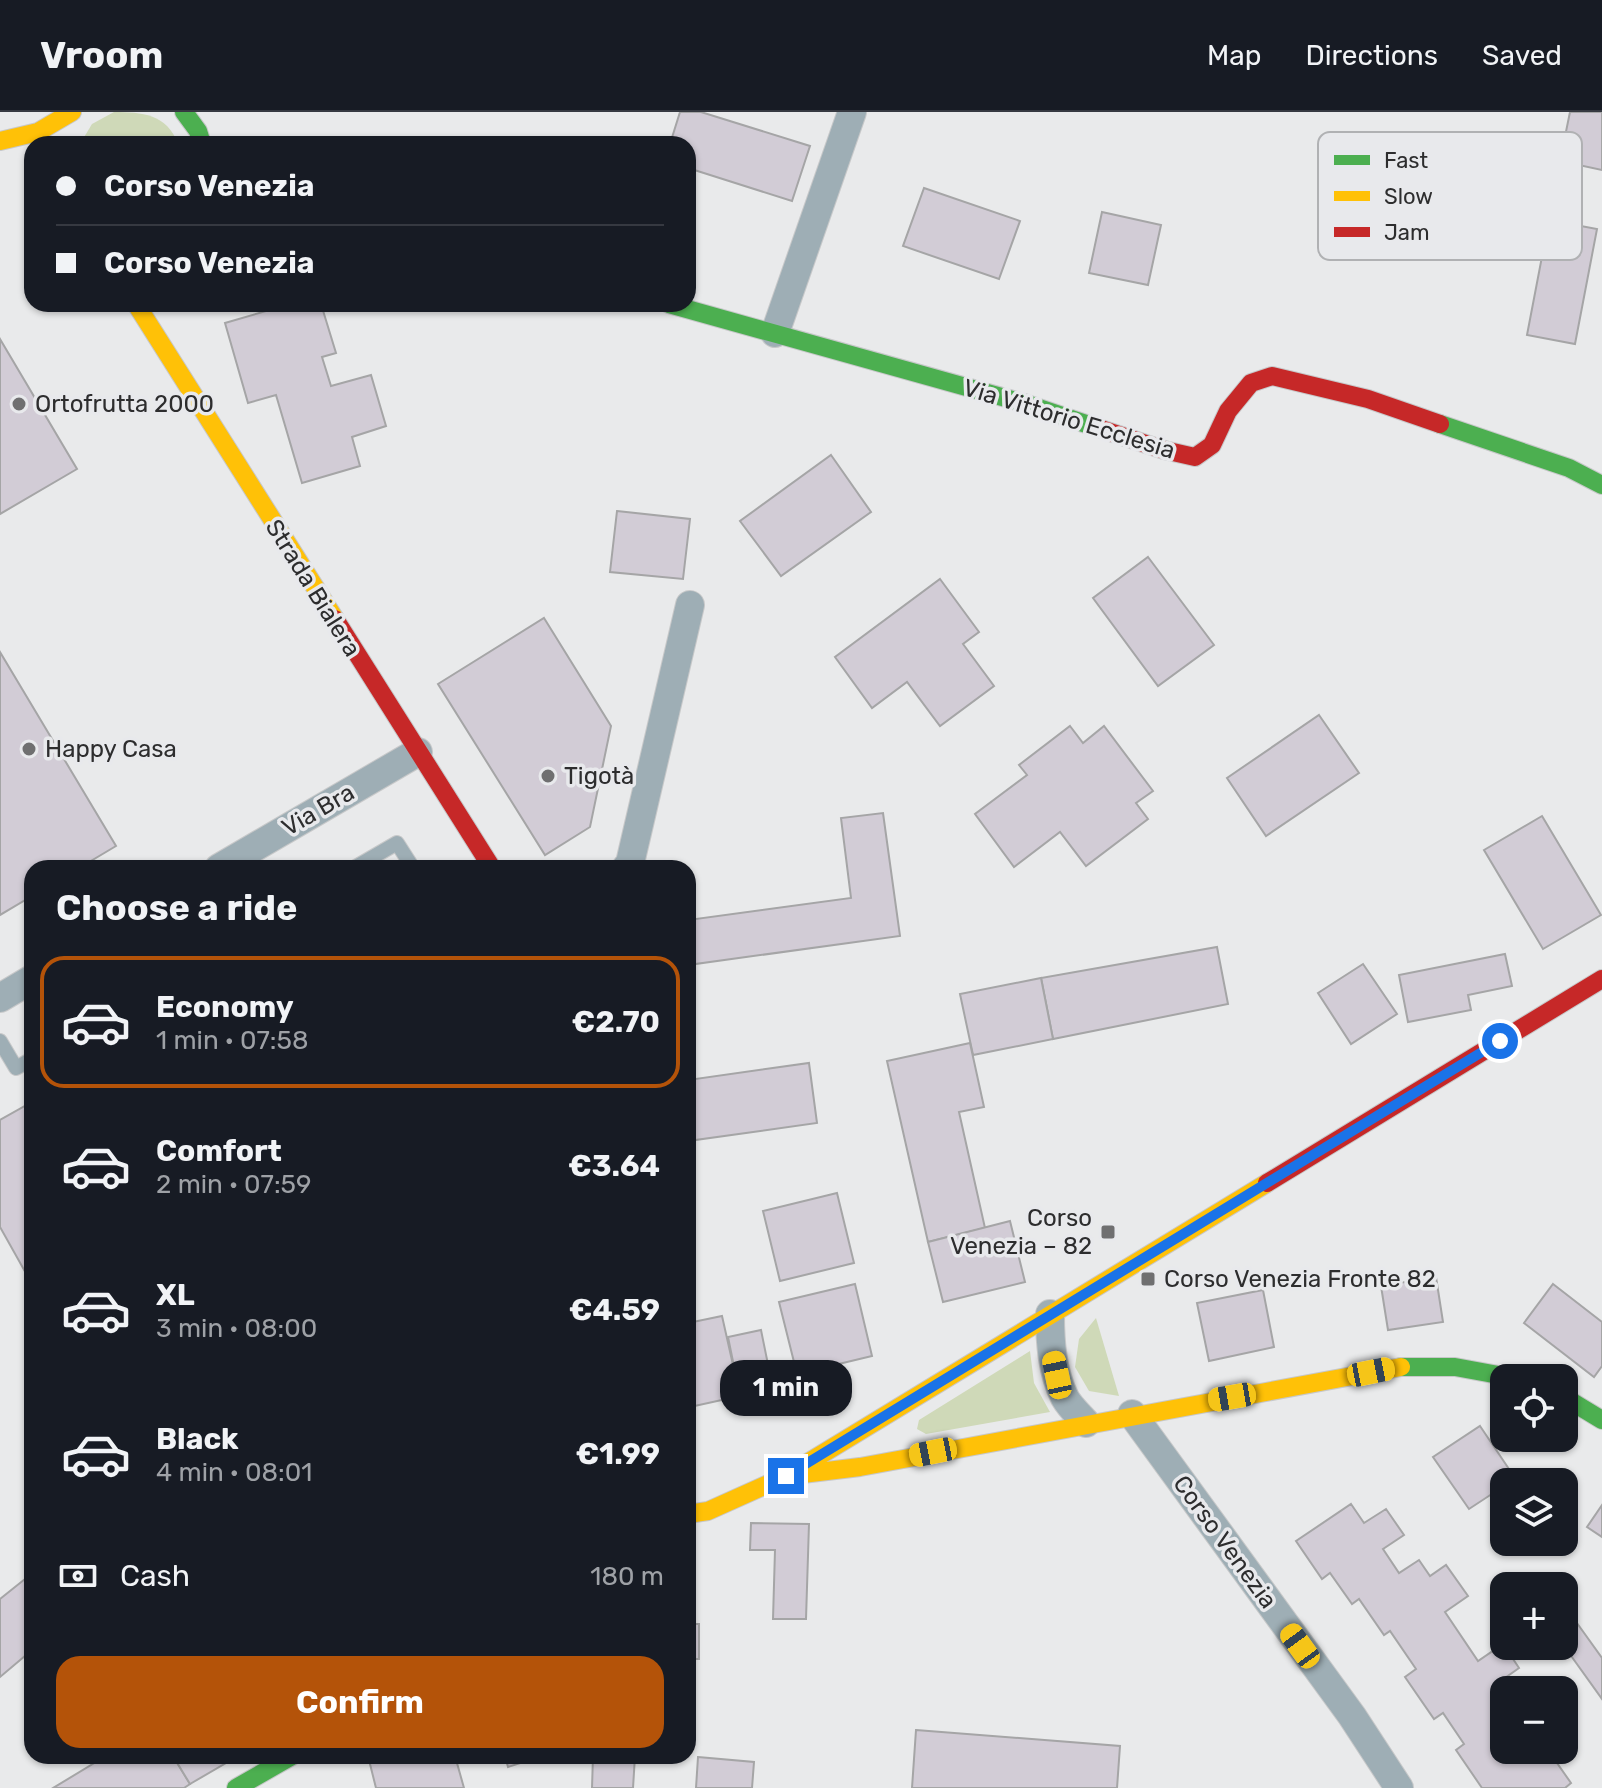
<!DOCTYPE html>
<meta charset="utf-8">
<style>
:root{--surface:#171b24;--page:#20242c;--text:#f1f3f6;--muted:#9ea1a6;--line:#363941;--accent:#b45309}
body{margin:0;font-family:Rubik,sans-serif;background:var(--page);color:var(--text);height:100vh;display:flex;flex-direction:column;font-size:30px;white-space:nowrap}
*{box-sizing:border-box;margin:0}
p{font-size:26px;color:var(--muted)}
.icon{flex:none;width:44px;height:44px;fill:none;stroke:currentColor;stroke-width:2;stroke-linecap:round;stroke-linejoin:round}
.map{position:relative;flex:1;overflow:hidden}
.sheet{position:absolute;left:24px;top:748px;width:672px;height:904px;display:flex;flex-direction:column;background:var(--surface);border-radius:24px;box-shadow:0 2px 6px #0004}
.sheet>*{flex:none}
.banner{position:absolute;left:24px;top:24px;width:672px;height:176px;border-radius:24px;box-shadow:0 2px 6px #0004;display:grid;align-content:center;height:176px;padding:0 32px;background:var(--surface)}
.fabs{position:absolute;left:1490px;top:1252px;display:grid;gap:16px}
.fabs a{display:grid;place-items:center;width:88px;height:88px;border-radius:16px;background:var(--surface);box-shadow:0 2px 6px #0004;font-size:40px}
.end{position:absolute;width:36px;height:36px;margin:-18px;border:10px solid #1a73e8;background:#fff;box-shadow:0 0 0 4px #fff}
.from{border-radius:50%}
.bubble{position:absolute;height:56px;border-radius:24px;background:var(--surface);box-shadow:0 2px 6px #0004;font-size:26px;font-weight:700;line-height:56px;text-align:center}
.car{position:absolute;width:24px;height:48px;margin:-24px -12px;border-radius:10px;box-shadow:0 0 6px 2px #0007;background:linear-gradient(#f5c518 24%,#345 0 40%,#f5c518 0 76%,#345 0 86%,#f5c518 0)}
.banner b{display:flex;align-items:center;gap:28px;height:76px;font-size:30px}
.banner b+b{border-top:2px solid var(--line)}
.banner i{width:20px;height:20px;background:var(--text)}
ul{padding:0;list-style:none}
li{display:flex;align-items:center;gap:24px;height:132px;margin:0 16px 12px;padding:0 16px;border:4px solid transparent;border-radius:24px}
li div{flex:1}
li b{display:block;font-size:30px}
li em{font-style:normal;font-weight:700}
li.active{border-color:var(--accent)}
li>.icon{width:72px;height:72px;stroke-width:1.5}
h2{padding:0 32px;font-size:36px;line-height:96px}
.pay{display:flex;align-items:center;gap:20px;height:88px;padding:0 32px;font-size:30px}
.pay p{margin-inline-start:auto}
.action{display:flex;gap:16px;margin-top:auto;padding:16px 32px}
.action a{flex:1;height:92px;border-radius:24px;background:var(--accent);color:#fff;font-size:32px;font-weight:700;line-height:92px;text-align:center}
header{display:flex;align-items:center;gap:48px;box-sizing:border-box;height:112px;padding:0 40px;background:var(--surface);border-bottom:2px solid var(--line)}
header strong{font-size:38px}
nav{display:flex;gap:44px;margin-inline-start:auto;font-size:28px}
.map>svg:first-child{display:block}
.green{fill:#cfd9b8}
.building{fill:#d2ccd6;stroke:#a5a5a6;stroke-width:2}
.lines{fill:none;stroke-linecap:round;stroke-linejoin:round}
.lane-casing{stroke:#c7c8c9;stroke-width:16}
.street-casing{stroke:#c7c8c9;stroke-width:30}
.fast-casing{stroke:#c7c8c9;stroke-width:20}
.slow-casing{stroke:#c7c8c9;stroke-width:20}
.jam-casing{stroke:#c7c8c9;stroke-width:20}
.lane{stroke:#9eaeb5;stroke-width:14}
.street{stroke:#9eaeb5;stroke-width:28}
.fast{stroke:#4caf50;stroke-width:18}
.slow{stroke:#ffc107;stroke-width:18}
.jam{stroke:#c62828;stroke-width:18}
.route{stroke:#1a73e8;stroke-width:10}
.poi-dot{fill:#6f6f70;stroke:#e8e9ec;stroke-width:3}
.labels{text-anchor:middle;stroke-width:7;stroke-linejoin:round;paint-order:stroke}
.poi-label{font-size:24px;fill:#2d2d2e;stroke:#e8e9ec;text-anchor:start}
.street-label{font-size:24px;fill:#2d2d2e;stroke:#e8e9ec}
.key{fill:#e8e9ec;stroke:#b0b1b3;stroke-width:2}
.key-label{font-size:22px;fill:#2d2d2e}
</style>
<header>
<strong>Vroom</strong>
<nav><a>Map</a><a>Directions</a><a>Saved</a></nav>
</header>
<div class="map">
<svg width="1602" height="1676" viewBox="0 0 1602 1676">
<rect width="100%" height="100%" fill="#e9eaeb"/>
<!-- green -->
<g class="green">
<path d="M114,0c28,0 53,2 64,32h-98l12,-20z"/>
<path d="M1096,1206l23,78 -30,-5 -14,-24 4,-28z"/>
<path d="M1030,1239l4,32 16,29 -124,22 -9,-5 2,-9z"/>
</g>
<!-- building -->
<g class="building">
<path d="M680,0h21l109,34 -18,55 -104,-33v-24h-18z"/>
<path d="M1570,0h32v58l-42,-9z"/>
<path d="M924,76l96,33 -21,58 -96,-33z"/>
<path d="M1102,100l59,13 -13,60 -59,-12z"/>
<path d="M1549,108l48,9 -22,115 -48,-9z"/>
<path d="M290,192h31l15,49 -14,4 9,29 40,-11 15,51 -34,11 8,29 -58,17 -26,-88 -28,8 -23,-80z"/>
<path d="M0,227l77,130 -77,45z"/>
<path d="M831,343l40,57 -90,64 -41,-55z"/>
<path d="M617,399l73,8 -7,60 -73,-7z"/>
<path d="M1148,445l66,88 -56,41 -65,-88z"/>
<path d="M940,467l39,53 -16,12 31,42 -54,40 -33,-44 -35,26 -37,-51z"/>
<path d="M544,506l67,108 -21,101 -45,28 -107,-171z"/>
<path d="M0,540l116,194 -37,22h-47v28l-32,19z"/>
<path d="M1319,603l40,58 -93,63 -39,-58z"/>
<path d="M1070,614l13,17 21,-17 49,65 -17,12 12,16 -62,47 -26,-34 -46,35 -39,-53 52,-39 -8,-10z"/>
<path d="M883,701l17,123 -212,29v-45l163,-22 -10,-80z"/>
<path d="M1542,704l59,99 -58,34 -59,-99z"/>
<path d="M1217,835l11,57 -175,35 -12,-61z"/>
<path d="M1505,842l7,32 -44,9 3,15 -63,12 -9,-47z"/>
<path d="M1363,852l34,50 -46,30 -33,-51z"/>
<path d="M1041,866l12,61 -80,16 -13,-61z"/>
<path d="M970,931l14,64 -25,5 26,116 -57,14 -41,-181z"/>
<path d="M809,951l8,60 -129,18v-61z"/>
<path d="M32,990v182l-32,-57v-107z"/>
<path d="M837,1081l17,70 -74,18 -17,-70z"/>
<path d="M1010,1109l15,61 -82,20 -15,-60z"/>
<path d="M1436,1165l7,45 -55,8 -7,-44z"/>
<path d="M855,1172l17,72 -75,18 -18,-72z"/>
<path d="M1553,1172l49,38v44l-8,11 -70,-54z"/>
<path d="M1263,1178l11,57 -65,14 -12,-58z"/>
<path d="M722,1204l18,80 -50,11 -2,-84z"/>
<path d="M761,1218l12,59 -33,7 -12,-59z"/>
<path d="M1480,1314l35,52 -11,4v4l-35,23 -36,-52z"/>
<path d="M1351,1392l13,19 22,-14 18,26 -21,14 16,24 20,-13 11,16 16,-11 22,31 -23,16 33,49 25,-17 16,24 -24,17 9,13v52h50l-4,3 21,30 -6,5h-83l-26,-38 8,-6 -21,-31 -9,6 -29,-42 11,-8 -26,-38 -6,4 -25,-36 -7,5 -22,-31 -8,6 -26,-38z"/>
<path d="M1602,1393v32l-15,-10z"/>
<path d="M751,1411l58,1 -3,95h-33l2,-69h-25z"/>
<path d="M30,1463l2,75 -32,27v-78z"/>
<path d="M1564,1493l38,53v41l-38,-53z"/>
<rect x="688" y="1512" width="11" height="35"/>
<path d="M916,1618l204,16 -3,42h-205z"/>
<path d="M106,1644h67l17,28 -6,4h-131z"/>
<path d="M173,1644h65l-48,28z"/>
<path d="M368,1644h87l9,32h-88z"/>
<path d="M505,1644h37l-34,11z"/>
<path d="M593,1644h42l-2,32h-41z"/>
<path d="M698,1645l56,5 -2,26h-56z"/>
</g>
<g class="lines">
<defs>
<g id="lane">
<path d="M354,756l43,-25 16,25"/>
<path d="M0,929l16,27 16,-9"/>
</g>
<g id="street">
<path d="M775,221l77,-221"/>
<path d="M219,756l199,-116"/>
<path d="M626,756l4,-5 60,-258"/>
<path d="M0,886l32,-19"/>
<path d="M1050,1202c0,28 2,58 15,84 5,9 14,17 21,25"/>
<path d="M1132,1302l220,302 47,72"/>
</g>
<g id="fast">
<path d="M184,0l14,19 4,13"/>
<path d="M669,192l358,100 71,24"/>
<path d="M1440,312l129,44 33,17"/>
<path d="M1401,1255h54l60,11"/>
<path d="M1564,1285l38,23"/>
<path d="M236,1676l56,-32"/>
</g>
<g id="slow">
<path d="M0,29l38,-9 34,-20"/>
<path d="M136,192l199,315"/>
<path d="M786,1364l74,-9 541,-100"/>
<path d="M688,1402l20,-3 78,-35 481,-293"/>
</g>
<g id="jam">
<path d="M1098,316l66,22 31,7 17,-12 16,-34 23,-28 21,-7 96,23 72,25"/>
<path d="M335,507l157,249"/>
<path d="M1267,1071l335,-204"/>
</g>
</defs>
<!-- lane casing -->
<use href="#lane" class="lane-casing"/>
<!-- street casing -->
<use href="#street" class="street-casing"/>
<!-- fast casing -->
<use href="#fast" class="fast-casing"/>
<!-- slow casing -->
<use href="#slow" class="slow-casing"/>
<!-- jam casing -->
<use href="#jam" class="jam-casing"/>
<!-- lane -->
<use href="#lane" class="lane"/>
<!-- street -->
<use href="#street" class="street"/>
<!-- fast -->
<use href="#fast" class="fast"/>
<!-- slow -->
<use href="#slow" class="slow"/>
<!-- jam -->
<use href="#jam" class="jam"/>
</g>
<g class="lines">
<!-- route -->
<path class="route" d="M786,1364l714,-435"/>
</g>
<!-- markers -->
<g class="poi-dot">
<circle cx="19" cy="292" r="8"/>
<circle cx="29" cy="637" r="8"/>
<circle cx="548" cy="664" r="8"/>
<rect x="1100" y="1112" width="16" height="16" rx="4"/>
<rect x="1140" y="1159" width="16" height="16" rx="4"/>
</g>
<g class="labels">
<!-- poi labels -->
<g class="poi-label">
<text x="35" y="300">Ortofrutta 2000</text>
<text x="45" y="645">Happy Casa</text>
<text x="564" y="672">Tigotà</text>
<text x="1092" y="1114" text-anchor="end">Corso<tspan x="1092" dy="28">Venezia – 82</tspan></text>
<text x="1164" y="1175">Corso Venezia Fronte 82</text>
</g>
<!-- street labels -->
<g class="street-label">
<text transform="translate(1069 307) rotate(17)" y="8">Via Vittorio Ecclesia</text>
<text transform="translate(313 476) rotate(58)" y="8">Strada Bialera</text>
<text transform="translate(318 698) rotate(-30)" y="8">Via Bra</text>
<text transform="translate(1225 1430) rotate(54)" y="8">Corso Venezia</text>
</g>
</g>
<!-- legend -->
<rect x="1318" y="20" width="264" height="128" rx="12" class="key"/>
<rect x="1334" y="43" width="36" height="10" fill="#4caf50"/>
<rect x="1334" y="79" width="36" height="10" fill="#ffc107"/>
<rect x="1334" y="115" width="36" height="10" fill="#c62828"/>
<g class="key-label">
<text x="1384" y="56">Fast</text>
<text x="1384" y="92">Slow</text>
<text x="1384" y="128">Jam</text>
</g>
</svg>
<div class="fabs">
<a><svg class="icon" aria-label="locate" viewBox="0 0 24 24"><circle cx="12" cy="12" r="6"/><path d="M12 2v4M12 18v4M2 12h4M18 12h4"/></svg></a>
<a><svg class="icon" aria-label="layers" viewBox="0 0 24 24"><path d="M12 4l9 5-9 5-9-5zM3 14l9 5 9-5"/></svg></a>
<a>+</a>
<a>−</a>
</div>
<i class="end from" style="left:1500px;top:929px"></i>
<i class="end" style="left:786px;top:1364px"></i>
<div class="bubble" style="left:720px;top:1248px;width:132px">1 min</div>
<i class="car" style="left:1371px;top:1260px;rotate:79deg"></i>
<i class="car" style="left:1057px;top:1263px;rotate:348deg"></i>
<i class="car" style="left:1232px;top:1285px;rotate:260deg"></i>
<i class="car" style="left:933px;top:1340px;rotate:259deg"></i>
<i class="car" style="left:1300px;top:1534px;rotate:324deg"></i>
<div class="banner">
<b><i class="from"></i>Corso Venezia</b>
<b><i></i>Corso Venezia</b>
</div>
<section class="sheet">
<h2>Choose a ride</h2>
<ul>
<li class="active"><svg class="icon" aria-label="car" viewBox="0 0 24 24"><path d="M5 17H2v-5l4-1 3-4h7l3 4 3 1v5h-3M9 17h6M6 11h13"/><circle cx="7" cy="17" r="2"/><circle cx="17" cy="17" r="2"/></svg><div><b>Economy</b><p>1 min · 07:58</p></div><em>€2.70</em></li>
<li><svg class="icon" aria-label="car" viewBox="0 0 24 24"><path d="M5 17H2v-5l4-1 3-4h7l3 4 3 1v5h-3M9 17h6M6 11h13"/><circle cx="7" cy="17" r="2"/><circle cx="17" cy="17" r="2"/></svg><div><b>Comfort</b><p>2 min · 07:59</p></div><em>€3.64</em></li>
<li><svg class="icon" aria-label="car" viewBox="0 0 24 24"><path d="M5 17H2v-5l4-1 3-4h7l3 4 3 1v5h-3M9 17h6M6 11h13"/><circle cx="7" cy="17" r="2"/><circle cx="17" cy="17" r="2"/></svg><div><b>XL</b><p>3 min · 08:00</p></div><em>€4.59</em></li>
<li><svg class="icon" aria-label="car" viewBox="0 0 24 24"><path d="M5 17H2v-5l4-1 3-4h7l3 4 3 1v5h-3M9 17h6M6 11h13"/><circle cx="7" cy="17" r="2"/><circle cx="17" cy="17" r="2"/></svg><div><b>Black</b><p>4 min · 08:01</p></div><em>€1.99</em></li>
</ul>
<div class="pay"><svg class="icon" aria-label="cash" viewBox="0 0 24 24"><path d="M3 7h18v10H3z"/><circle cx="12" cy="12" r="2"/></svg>Cash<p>180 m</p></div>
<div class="action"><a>Confirm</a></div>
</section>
</div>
